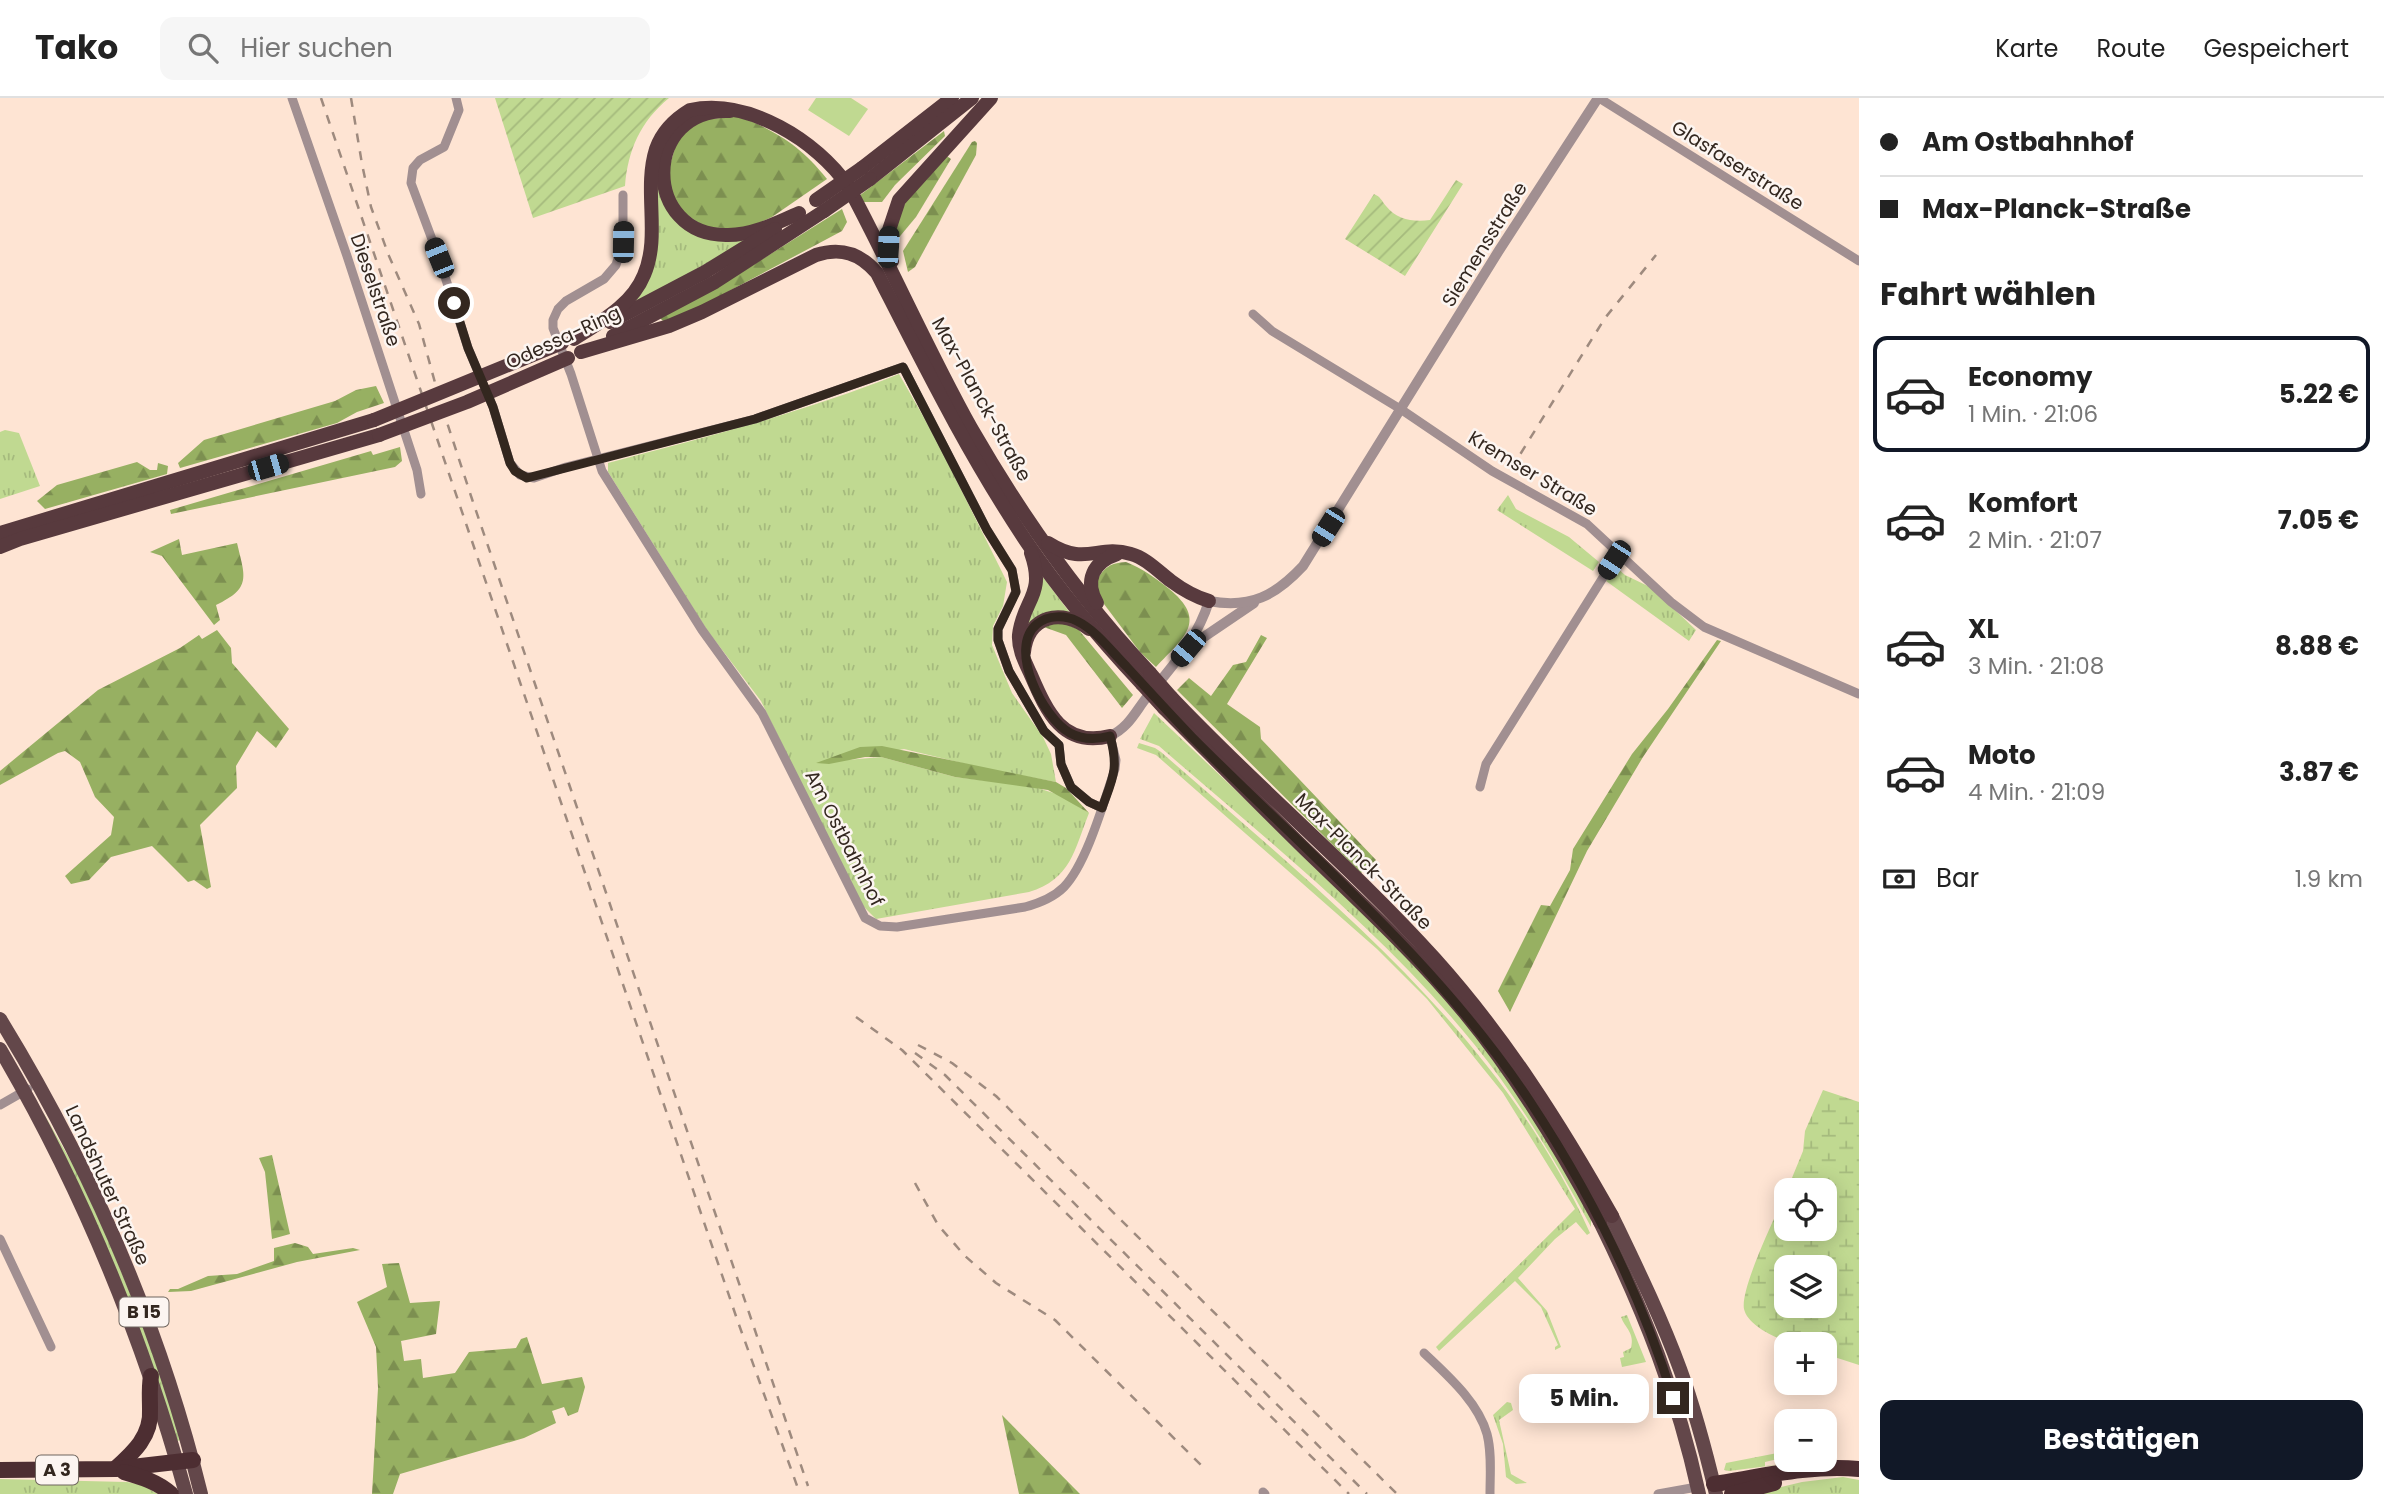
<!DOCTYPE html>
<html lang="de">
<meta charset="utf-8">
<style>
:root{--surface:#fff;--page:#f6f6f6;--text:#222;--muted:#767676;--line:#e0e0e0;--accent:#111827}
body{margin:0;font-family:Poppins,sans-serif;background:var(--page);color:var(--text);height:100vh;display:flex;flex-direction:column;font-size:26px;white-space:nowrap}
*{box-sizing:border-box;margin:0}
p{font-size:23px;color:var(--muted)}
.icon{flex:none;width:38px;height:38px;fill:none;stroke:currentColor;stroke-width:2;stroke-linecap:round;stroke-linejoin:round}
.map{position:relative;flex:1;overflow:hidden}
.details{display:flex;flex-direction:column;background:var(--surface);width:525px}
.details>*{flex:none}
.top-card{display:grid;align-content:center;height:154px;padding:0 21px;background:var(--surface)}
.fabs{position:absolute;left:1774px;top:1080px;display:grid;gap:14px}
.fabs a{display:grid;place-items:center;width:63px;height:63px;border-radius:14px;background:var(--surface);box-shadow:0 4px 18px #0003;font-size:35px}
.end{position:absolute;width:32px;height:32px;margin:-16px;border:9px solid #33271f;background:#fff;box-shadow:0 0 0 4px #fff}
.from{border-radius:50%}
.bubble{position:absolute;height:49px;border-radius:14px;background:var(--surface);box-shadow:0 4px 18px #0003;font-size:23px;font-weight:700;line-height:49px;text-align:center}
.car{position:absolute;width:21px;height:42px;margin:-21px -10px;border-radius:9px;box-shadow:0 0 5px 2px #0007;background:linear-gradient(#222 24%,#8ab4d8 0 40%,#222 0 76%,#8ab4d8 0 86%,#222 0)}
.top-card b{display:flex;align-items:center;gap:24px;height:66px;font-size:26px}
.top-card b+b{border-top:2px solid var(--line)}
.top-card i{width:18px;height:18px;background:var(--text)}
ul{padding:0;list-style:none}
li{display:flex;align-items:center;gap:21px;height:116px;margin:0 14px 10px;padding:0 7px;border:4px solid transparent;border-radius:14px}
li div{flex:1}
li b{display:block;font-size:26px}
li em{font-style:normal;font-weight:700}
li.active{border-color:var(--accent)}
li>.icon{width:63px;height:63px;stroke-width:1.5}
h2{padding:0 21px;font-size:32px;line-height:84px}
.pay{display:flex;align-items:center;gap:18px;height:77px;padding:0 21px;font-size:26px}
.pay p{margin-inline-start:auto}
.primary-button{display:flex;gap:14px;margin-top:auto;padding:14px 21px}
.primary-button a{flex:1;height:80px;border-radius:14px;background:var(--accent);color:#fff;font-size:28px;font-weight:700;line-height:80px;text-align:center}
header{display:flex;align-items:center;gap:42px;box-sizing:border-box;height:98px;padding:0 35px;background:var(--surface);border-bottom:2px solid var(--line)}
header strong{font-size:33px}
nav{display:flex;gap:38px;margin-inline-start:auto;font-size:24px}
.search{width:490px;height:63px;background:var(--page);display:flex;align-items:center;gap:18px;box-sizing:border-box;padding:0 24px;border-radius:14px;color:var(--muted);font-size:26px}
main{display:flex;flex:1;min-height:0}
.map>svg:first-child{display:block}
.grass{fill:url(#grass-tufts)}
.forest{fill:url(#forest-firs)}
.wetland{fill:url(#wetland-marsh);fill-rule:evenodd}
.garden{fill:url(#garden-furrows)}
.pitch{fill:#c0d991}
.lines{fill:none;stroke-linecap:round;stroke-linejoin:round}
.minor{stroke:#a18f91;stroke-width:9}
.tertiary{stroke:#a18f91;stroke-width:10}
.primary{stroke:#63474a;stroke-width:14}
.trunk{stroke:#583a3e;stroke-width:14}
.motorway{stroke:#4d2e32;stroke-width:16}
.rail{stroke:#9e8a7e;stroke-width:2.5;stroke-dasharray:9 9;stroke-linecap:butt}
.trunk-bridge{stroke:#583a3e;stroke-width:14}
.route{stroke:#33271f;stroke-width:9}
.labels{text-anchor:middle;stroke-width:5;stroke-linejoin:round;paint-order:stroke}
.shield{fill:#fcf5f1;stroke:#6f655e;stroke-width:2}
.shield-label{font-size:18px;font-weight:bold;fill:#33271f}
.street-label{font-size:19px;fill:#33271f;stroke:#fcf5f1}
</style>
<header>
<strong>Tako</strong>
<div class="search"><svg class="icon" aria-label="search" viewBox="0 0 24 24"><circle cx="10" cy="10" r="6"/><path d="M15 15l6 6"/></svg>Hier suchen</div>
<nav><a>Karte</a><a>Route</a><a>Gespeichert</a></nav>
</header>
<main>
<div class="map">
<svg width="1859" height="1396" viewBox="0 0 1859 1396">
<defs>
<pattern id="grass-tufts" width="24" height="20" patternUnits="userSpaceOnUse" patternTransform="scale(1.75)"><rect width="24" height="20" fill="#c0d991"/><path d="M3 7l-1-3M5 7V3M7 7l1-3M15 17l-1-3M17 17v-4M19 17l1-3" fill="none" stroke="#a5ba7d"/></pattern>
<pattern id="forest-firs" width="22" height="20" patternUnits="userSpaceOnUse" patternTransform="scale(1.75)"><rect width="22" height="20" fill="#97b062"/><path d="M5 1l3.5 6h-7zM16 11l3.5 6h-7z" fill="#7c8f50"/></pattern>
<pattern id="wetland-marsh" width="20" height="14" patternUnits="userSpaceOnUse" patternTransform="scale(1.75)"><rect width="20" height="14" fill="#c0d991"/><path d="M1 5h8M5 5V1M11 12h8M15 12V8" fill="none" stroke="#a5ba7d"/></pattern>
<pattern id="garden-furrows" width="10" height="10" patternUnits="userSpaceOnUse" patternTransform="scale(1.75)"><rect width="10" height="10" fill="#c0d991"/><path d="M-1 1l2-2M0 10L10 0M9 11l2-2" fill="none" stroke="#a5ba7d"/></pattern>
</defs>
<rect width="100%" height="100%" fill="#fee4d3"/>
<!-- grass -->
<g class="grass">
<path d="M655,80l87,60 2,4 -106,60 -3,-3 5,-7z"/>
<path d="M899,276l36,63 72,145 -4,24 -10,20 -1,19 20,48 31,44 8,17 5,28 -65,-12 -87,-21 -57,11 34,-3 74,20 76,9 29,9 29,18c-15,38 -18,66 -60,79l-153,27 -17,-17 -98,-201 -54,-71 -99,-158v-9c99,-26 196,-51 291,-89z"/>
<path d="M5,332l14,3 21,53 -40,13v-67z"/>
<path d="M1508,397l8,14 53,28 30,25 -6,9 -96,-61z"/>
<path d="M1616,469l9,8 27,13 44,42 -7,11 -83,-60z"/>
<path d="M1042,478l28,37 -41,15 -2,-8z"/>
<path d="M1154,615l196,185 107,113 56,74 78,128v14c-34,-64 -71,-126 -117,-183 -91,-112 -206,-203 -315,-298l-19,-7z"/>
<path d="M1139,645l16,5 6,4c161,141 339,280 429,481l-3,2 -11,-13 -21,17 -37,39 29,33 14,36 -6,3v-3l3,-2 -17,-38 -26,-26 -76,70 -3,-4 139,-138 -72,-116 -76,-94 -50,-50 -221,-194 -19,-7z"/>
<path d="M43,1014l34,60 31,67 39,96 34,105 -4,1z"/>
<path d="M1627,1217l19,47 -24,5 -2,-9 4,-1 -1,-5 8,-4c4,-15 -6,-20 -10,-31z"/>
<path d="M1507,1304l4,1 2,7 -14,10 12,54 16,9 -11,1 -10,-7 -3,-33 -10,-29z"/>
<path d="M1787,1353v6l-22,5v4l49,-6 -85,11 -5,-1 2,-7z"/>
<path d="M1843,1379l16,3v14h-107l50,-12z"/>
<path d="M0,1381l127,3 15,3 16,9h-158z"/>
</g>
<!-- forest -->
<g class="forest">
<path d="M740,18c40,18 59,29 87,63l-55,38 -26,12 -41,-2 -26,-18 -13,-31 12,-40 23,-18z"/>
<path d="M944,33l1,5 -50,49 -13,17h-18l-5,-6z"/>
<path d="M975,43l2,2 -1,12 -61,112 -7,5 -5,-21 69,-109z"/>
<path d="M944,56l7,5 -35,58 -25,30 9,-34 8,-15z"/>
<path d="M842,111l5,13 -5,9 -154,82 -24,9 -4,-4 66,-36z"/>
<path d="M376,288l8,17 -27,9 -20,11 -157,45 -2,-5 26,-23 131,-39 21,-11z"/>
<path d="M400,349l2,14 -7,6 -224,47 -1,-4 201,-59 2,4z"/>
<path d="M137,364l13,8h7l1,-7 10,3 -1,8 -122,35 -8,-8 20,-16z"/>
<path d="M179,441l3,16 55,-12c8,34 15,45 -21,62l4,15 -6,5 -52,-69 -12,-4z"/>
<path d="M1126,464c16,6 29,16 42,26 41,33 16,49 -12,79l-16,-15 -42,-56 -2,-15c9,-14 14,-18 30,-19z"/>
<path d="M1057,523l21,8 55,66 -11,13 -56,-73 -25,-9z"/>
<path d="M217,532l14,18 1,15 57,66 -13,19 -19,-17 -21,35 1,22 -37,37 11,62 -4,2 -13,-9 -6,2 -36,-36 -41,11 -22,23 -18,4 -6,-8 46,-41 3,-18 -19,-20 -15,-35 -15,-11 -7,2 -58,32v-14l98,-81 82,-42 19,-13 3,4z"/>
<path d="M1261,537l6,3 -40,66 33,23 1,12 115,121 -15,13 -184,-183 12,-12 22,18 22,-31 13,-3z"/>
<path d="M1717,542l4,1 -78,116 -56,94 -77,161 -12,-21 43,-86 9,1 20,-36 3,-21 59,-95 36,-45z"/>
<path d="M882,648l174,36 10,6 23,25 -41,-23 -93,-13 -74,-20h-16l-36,7 -13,-1 44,-16z"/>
<path d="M272,1057l18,79 -18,5 -7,-67 -6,-14z"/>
<path d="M295,1145l13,4 5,7 40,-6 7,2 -63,12 -106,29 -23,1 2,-3h8l30,-13 29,-2 37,-13v-13z"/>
<path d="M399,1165l11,40 30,-2 -4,33 -35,7 3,20 17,-2 2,19 32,-5 14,-21 47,-4 5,-9 6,-2 15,47 40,-7 3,10 -7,25 -10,4 -4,-9 -12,4 4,12 -32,15 -124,36 -7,20h-21l6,-106 -2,-41 -19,-45 30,-15 -5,-23z"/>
<path d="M1002,1317l78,79h-61z"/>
</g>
<!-- wetland -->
<path class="wetland" d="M1823,992l36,12v263l-34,-11v-10c-8,0 -19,1 -27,0 -17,-3 -50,-17 -54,-35 -4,-21 33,-96 43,-119v38h38v-38h-38l16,-39 2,-20zM1787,1169h38v39h-38z"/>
<!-- garden -->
<g class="garden">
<path d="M495,0h174c-29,24 -41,52 -44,88l-92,32z"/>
<path d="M1456,82l7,4 -58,92 -60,-37 29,-45c7,3 7,6 12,12 11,14 27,16 44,14z"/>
</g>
<!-- pitch -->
<path class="pitch" d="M816,0h35l17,11 -19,27 -41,-26z"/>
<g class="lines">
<!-- minor -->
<g class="minor">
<path d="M292,0l55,158 70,214 4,24"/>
<path d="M456,0l3,12 -15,37 -24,13 -7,8 -2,15 28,75 29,90 25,59 17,56 10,12 14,3 32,-11 189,-48 148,-52 84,163 25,40 4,21 -18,38v11l11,31 35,60 15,14 2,19 10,23 18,15 13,6"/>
<path d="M1599,0l260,163"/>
<path d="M623,97v47l-7,23 -12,14 -38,22 -8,8 -5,11v8l18,46 31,97 100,159 60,83 103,205 15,8 17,1 128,-20c15,-4 28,-9 39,-20 23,-24 40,-86 51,-118l1,-9 -6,-24"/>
<path d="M1253,216l19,17 130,79 90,61 95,53 84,78 33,25 155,67"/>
<path d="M1480,689l6,-23 133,-212"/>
<path d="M0,1007l28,-16"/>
<path d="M0,1141l51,108"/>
<path d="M1424,1255c24,23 54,49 63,81 5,19 3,40 3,60"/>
<path d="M1263,1394l2,2"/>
<path d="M1658,1396l39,-7"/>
</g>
<!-- tertiary -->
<g class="tertiary">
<path d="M1192,547l62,-42"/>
<path d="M1110,638c19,-9 25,-24 37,-39 25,-31 50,-57 62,-96 42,8 67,-6 94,-35l195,-314 100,-154"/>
</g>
<!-- primary -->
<g class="primary">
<path d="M0,921c90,147 160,308 201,475"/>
<path d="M0,951c82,140 143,289 186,445"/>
<path d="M1612,1118c24,50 49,101 68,153 15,41 26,83 36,125"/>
<path d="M1600,1124c44,89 78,175 99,272"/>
</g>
<!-- trunk -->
<g class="trunk">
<path d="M730,13c-88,-4 -89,126 -2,124 25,0 49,-12 71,-22"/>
<path d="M862,70l90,-70"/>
<path d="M870,81l102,-81"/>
<path d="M892,163l-4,-14 1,-17 10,-30 92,-102"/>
<path d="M610,224l95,-50 70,-43"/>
<path d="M613,238l102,-54 109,-71"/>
<path d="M574,241c26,-17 58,-34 70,-64 17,-39 -1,-85 12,-126 6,-17 19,-30 34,-39 59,-12 127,31 158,76 43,80 79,163 123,242 50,87 110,172 179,245"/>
<path d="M581,254l88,-26 33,-14 114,-57c25,-8 44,-2 61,18 47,92 93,185 151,271 34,50 73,96 114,140"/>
<path d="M0,435l374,-113"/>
<path d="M1048,445c38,24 49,1 83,11 15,4 28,18 40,27 12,9 25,16 38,20"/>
<path d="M0,449l20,-8 359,-104"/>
<path d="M1031,455c15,43 -8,46 -12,82 -1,14 6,27 12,40 16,37 32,73 79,61"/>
<path d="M1097,505c-13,-22 -4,-41 20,-49"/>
<path d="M1024,554c4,-37 38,-44 65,-23"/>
<path d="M1171,599c85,90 181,170 264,262 70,78 126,166 177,257"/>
<path d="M1164,610c47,47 94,95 142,142 55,53 111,105 159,163 53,64 96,136 135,209"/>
</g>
<!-- motorway -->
<g class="motorway">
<path d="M115,1371c18,-16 37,-33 35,-60 0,-12 -1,-21 1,-33"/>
<path d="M0,1372l115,-1 78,-9"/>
<path d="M124,1374c17,5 34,10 47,22"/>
<path d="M1714,1386c45,-7 99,-20 145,-15"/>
<path d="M1732,1396l42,-11"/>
</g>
<!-- rail -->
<g class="rail">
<path d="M321,0l417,1224 62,172"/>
<path d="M351,0l11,66 9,43 18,49 30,68 21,77 32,98 336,987"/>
<path d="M1511,371l94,-151 51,-63"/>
<path d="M856,919l46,33 447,444"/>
<path d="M918,947l34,18 44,33 401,398"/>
<path d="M915,955l30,22 422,419"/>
<path d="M915,1085l23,42 27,31 31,27 59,37 150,149"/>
</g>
<!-- trunk-bridge -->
<g class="trunk-bridge">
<path d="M816,102l46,-32"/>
<path d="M824,113l46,-32"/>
<path d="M374,322l188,-77"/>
<path d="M379,337l88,-33 101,-44"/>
<path d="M1150,575l21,24"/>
<path d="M1142,586l22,24"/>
</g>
</g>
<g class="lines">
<!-- route -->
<path class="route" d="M454,205l14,45 25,59 17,56 5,8 12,7 228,-59 148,-52 84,163 25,40 4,22 -18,37v11l11,31 35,60 15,14 2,19 10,23 18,15 13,6c11,-31 17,-39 8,-72 -14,4 -27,4 -40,-3 -27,-15 -63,-85 -33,-109 11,-9 28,-9 40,-3 20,10 34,30 49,45 22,24 44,48 66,71 116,117 245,224 337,363 61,92 111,192 144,298"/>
</g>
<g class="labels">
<!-- shield labels -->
<g class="shield">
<rect x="119.5" y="1199.5" width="49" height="29" rx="5"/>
<rect x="36" y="1357.5" width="42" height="29" rx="5"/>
</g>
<g class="shield-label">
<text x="144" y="1220">B 15</text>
<text x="57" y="1378">A 3</text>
</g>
<!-- street labels -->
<g class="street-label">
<text transform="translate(1738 67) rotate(32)" y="7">Glasfaserstraße</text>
<text transform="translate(1484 146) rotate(-58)" y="7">Siemensstraße</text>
<text transform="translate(376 192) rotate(71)" y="7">Dieselstraße</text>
<text transform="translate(563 239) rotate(-25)" y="7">Odessa-Ring</text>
<text transform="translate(982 301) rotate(61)" y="7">Max-Planck-Straße</text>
<text transform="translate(1533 375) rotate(31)" y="7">Kremser Straße</text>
<text transform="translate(845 740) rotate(63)" y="7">Am Ostbahnhof</text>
<text transform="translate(1364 763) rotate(45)" y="7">Max-Planck-Straße</text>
<text transform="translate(108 1087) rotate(65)" y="7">Landshuter Straße</text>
</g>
</g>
</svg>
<div class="fabs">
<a><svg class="icon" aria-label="locate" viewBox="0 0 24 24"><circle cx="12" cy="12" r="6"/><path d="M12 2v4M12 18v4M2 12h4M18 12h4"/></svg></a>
<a><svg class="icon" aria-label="layers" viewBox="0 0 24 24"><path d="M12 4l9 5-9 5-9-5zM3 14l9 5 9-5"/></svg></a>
<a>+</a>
<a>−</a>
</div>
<i class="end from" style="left:454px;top:205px"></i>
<i class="end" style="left:1673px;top:1300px"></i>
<div class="bubble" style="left:1519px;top:1276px;width:130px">5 Min.</div>
<i class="car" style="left:623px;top:144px;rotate:1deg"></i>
<i class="car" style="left:888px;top:149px;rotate:3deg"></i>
<i class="car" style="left:439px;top:160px;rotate:338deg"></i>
<i class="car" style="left:268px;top:369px;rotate:74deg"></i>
<i class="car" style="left:1328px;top:429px;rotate:212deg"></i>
<i class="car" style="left:1614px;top:462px;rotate:213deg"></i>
<i class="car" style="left:1188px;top:550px;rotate:220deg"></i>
</div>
<section class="details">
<div class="top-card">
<b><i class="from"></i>Am Ostbahnhof</b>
<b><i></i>Max-Planck-Straße</b>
</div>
<h2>Fahrt wählen</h2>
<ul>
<li class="active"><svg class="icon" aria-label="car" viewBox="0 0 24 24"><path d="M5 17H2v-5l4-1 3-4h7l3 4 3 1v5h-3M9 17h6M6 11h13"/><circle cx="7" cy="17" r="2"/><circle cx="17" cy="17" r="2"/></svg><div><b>Economy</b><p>1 Min. · 21:06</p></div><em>5.22 €</em></li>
<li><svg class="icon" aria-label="car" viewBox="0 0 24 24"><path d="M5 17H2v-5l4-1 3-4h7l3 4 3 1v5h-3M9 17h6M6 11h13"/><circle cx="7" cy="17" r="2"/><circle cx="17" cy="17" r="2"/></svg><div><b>Komfort</b><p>2 Min. · 21:07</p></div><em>7.05 €</em></li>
<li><svg class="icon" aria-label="car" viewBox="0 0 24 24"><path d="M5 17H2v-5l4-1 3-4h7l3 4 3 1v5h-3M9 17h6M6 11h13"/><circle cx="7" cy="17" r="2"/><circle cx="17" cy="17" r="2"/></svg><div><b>XL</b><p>3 Min. · 21:08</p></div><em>8.88 €</em></li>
<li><svg class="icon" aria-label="car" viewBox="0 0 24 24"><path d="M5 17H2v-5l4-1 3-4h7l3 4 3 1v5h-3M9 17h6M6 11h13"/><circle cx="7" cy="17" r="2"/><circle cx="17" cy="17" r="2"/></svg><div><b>Moto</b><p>4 Min. · 21:09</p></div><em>3.87 €</em></li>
</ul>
<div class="pay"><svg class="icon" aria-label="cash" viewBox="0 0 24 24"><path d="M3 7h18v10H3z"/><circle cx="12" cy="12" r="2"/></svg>Bar<p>1.9 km</p></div>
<div class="primary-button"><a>Bestätigen</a></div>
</section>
</main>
